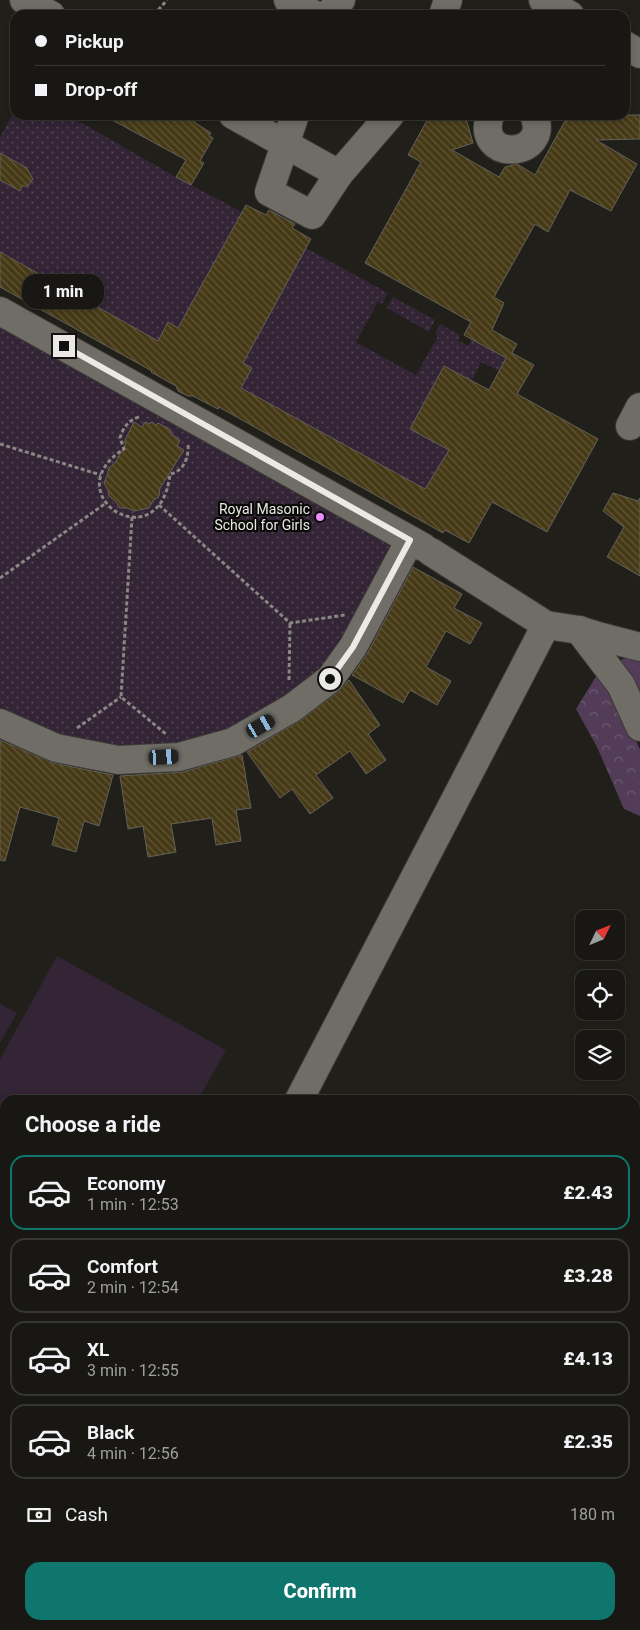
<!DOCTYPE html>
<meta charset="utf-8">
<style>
:root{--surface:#181713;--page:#21201c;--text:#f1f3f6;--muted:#9f9fa0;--line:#363633;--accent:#0f766e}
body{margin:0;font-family:Roboto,sans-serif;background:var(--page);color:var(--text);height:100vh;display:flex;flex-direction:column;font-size:19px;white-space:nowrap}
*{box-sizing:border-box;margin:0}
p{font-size:16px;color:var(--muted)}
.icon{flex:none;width:28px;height:28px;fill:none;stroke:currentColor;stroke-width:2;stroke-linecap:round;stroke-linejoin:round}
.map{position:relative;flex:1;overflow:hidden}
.drawer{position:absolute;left:0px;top:1095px;width:640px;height:535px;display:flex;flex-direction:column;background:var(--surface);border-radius:15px 15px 0 0;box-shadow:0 2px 8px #0003,0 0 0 1px var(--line)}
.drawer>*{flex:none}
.banner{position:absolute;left:10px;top:10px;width:620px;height:110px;border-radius:15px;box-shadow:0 2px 8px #0003,0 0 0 1px var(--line);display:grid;align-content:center;height:110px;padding:0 25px;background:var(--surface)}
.needle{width:32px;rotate:47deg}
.fabs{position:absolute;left:575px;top:910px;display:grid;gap:10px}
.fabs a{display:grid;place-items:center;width:50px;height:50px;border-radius:10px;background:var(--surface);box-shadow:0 2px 8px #0003,0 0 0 1px var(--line);font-size:25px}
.end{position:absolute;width:22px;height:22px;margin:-11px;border:6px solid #eae9e6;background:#111;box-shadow:0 0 0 2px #111}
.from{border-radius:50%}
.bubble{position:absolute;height:35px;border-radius:15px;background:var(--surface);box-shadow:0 2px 8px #0003,0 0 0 1px var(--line);font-size:16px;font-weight:800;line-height:35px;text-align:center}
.car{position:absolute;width:15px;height:30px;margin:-15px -8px;border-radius:6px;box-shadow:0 0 4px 1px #0007;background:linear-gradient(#222 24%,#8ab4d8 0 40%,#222 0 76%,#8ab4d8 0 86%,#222 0)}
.banner b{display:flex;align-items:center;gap:18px;height:48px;font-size:19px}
.banner b+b{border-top:1px solid var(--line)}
.banner i{width:12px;height:12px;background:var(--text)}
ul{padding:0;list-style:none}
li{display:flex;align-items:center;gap:15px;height:75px;margin:0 10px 8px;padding:0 15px;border:2px solid var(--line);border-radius:15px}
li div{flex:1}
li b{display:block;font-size:19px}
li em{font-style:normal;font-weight:800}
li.on{border-color:var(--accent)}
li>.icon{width:45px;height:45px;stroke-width:1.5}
h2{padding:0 25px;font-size:22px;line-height:60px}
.pay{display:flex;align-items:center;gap:12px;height:55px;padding:0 25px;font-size:19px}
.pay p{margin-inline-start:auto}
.action{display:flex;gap:10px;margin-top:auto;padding:10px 25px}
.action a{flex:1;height:58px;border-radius:15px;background:var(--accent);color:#fff;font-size:20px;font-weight:800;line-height:58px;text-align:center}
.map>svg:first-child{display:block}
.grass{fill:url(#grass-dots)}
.forest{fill:url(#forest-crowns)}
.garden{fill:#332436}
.building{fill:url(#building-back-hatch);stroke:#63615b}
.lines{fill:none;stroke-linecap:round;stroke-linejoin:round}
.minor-casing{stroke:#3b3a36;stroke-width:30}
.path{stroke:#888782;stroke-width:3;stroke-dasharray:4 2.5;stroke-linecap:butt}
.minor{stroke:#6f6d66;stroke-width:28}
.route{stroke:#eae9e6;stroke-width:6}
.poi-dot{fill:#ea8dfd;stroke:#090907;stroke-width:2}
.labels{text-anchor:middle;stroke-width:4.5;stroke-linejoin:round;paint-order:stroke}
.poi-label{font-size:14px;fill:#eae9e6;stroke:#090907;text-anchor:end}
</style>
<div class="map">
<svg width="640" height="1630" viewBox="0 0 640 1630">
<defs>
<pattern id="grass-dots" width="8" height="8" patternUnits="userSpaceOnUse" patternTransform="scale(1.25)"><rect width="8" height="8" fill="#332436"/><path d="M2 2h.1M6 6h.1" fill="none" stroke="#514453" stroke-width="1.8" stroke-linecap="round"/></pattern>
<pattern id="forest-crowns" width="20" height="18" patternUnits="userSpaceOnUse" patternTransform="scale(1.25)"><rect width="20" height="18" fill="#533c58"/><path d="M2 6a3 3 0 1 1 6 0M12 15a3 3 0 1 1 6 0" fill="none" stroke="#6c5870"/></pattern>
<pattern id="building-back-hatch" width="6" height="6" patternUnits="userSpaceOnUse" patternTransform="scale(1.25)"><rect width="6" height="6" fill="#463a16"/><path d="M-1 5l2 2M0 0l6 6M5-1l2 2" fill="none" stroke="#615638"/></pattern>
</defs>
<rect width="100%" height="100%" fill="#201f19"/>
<!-- grass -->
<g class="grass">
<path d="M15,110v5h53l108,62 66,35 -64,116 -10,-5 -10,18 -158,-89v-72l20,11 2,-5h6l5,-7 -3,-6 1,-3 -30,-17 -1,1v-17z"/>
<path d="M306,248l82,45 -6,11 -4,-2 -22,40 60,33 22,-39 -3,-2 5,-10 20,11 -2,5 10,6 4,-7 34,20 -7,12 -18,-9 -9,19 -28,-15 -34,62 61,34 -33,6 -5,7 2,3 -1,16 -193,-106 11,-20 -9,-5z"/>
<path d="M393,297l42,23 -6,12 -42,-24z"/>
<path d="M0,327l397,219 -75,126 -98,65 -103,14 -46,-9 -75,-31z"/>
</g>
<!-- forest -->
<g class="forest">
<path d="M640,654v70l-9,7 9,18v67l-16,-7 -27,-62 -21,-38 24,-39 25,-12z"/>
<path d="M5,1503v122h42l-1,5h-46v-123z"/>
</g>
<!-- garden -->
<g class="garden">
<path d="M57,956l169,94 -28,50h-193v181l-5,-3v-219z"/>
<path d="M0,1004l17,9 -17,30z"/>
</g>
<!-- building -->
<g class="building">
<path d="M103,115h95l-4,7 17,11 -2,3 4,2 -13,23 4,2 -13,22 -15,-8 10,-17z"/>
<path d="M430,115h35l8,28 -21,7 47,27 6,-10 12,-3 18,11 30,-54 2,1 4,-7h69v24l-44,1 41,24 -26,47 -41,-21 -22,42 -13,-8 -41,73 10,6 -12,27 25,14 -5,9 22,12 -17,29 81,45 -51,93 -55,-30 -23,41 -24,-13 -2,3 -224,-126 -1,2 -25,-13h-5l-10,-5 -2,-5 -25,-14 1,-1 -152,-84v-35l158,89 10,-19 10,6 68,-123 20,10 3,-5 26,14 -3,4 19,11 -68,124 9,5 -11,20 184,101 24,-39 -39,-21 34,-63 45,24 17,-32 -42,-23 7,-13 -106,-59 56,-101 -13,-7z"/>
<path d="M0,153l27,15 6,11 -5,7h-6l-2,5 -20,-11z"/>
<path d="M134,422l8,5 3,-5 5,2 1,-2 5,3 2,-2 13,7 -1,3 10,7 -3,6 7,4 -24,38 -1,8 -7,6 -3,6 -15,3 -7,-3h-7l-5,-7 -6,-5 -1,-6 -4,-7 3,-7 2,-8 6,-5 11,-20 -2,-1z"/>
<path d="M613,493l25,8 2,-3v78l-33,-19 17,-30 -21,-16z"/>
<path d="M413,567l49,27 -8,14 28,15 -12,21 -24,-13 -20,36 25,14 -14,24 -27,-15 -7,13 -51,-28 15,-21z"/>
<path d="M349,680l31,45 -12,9 18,26 -20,14 -16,-23 -34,24 17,23 -23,16 -18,-25 -12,9 -33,-46 54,-32 38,-29z"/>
<path d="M0,740l53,23 60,12 -14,51 -15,-5 -8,31 -24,-7 7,-27 -39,-11 -15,54 -5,-1z"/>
<path d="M242,755l9,53 -15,2 5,31 -25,4 -4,-27 -41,6 5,28 -28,5 -5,-31 -15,3 -8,-53 63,-4z"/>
</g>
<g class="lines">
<defs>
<g id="minor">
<path d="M24,0l27,15"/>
<path d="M288,0l27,15"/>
<path d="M543,0l27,15"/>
<path d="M328,15l13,-15"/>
<path d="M443,15l5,-15"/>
<path d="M625,45l15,9"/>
<path d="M233,115l106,59 51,-59"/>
<path d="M295,115l-26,77 43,23 27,-41"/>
<path d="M490,115c-16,49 62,43 44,0"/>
<path d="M0,311l423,236"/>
<path d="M630,426l10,-19"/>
<path d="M431,552l115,73 33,5 19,6 42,11"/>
<path d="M579,630l42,55 19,42"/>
<path d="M0,723l56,25 62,12 61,-3 54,-15 59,-34 38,-29 23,-32 57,-107"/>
<path d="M299,1100l247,-475"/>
<path d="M0,1420l5,5"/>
<path d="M64,1630l1,-5"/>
</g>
</defs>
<!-- minor casing -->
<use href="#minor" class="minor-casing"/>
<!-- path -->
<g class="path">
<path d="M154,15l13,-15"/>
<path d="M139,417c-11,3 -16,11 -19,21l4,11c-72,45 36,114 46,25 15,-3 19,-18 18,-31"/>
<path d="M0,444l101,31"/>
<path d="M159,505l131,118 55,-8"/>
<path d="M132,517l-11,180 45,37"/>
<path d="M0,578l106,-75"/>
<path d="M289,680l1,-57"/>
<path d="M77,728l44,-31"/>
</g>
<!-- minor -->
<use href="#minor" class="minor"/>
</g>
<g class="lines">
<!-- route -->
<path class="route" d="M64,346l346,194 -57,107 -23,32"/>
</g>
<!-- markers -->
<circle class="poi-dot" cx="320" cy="517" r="5"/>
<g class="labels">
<!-- poi labels -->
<g class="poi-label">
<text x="310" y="514">Royal Masonic<tspan x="310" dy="16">School for Girls</tspan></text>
</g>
</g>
</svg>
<div class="fabs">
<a><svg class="needle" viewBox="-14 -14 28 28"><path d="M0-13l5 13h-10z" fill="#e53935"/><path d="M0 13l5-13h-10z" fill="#9f9fa0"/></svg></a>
<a><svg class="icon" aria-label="locate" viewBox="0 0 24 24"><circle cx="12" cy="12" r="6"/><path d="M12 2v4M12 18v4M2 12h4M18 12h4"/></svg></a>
<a><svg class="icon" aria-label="layers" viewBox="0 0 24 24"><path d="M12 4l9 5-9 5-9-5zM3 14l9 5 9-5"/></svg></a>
</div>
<i class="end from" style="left:330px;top:679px"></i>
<i class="end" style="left:64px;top:346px"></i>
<div class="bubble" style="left:22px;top:274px;width:82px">1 min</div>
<i class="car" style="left:261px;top:726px;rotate:60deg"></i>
<i class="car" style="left:164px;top:757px;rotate:87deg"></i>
<div class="banner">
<b><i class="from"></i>Pickup</b>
<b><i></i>Drop-off</b>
</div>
<section class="drawer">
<h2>Choose a ride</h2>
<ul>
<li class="on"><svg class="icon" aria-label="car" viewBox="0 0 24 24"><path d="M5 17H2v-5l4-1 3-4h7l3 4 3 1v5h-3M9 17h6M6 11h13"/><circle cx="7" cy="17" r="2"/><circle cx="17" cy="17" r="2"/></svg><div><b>Economy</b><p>1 min · 12:53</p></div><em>£2.43</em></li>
<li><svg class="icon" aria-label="car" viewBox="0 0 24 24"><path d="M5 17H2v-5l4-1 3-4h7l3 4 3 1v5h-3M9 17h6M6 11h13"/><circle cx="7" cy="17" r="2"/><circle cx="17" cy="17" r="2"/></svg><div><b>Comfort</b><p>2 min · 12:54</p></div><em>£3.28</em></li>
<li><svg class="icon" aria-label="car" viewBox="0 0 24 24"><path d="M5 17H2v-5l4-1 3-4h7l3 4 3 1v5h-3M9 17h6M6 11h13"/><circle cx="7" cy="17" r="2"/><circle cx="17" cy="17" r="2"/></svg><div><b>XL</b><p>3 min · 12:55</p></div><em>£4.13</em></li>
<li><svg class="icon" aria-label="car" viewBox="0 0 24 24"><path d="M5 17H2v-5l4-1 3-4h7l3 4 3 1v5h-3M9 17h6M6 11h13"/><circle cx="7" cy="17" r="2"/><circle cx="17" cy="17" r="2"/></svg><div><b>Black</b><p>4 min · 12:56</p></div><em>£2.35</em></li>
</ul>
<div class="pay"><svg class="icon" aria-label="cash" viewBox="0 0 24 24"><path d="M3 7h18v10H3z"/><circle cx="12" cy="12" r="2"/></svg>Cash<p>180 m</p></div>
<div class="action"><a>Confirm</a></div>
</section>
</div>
